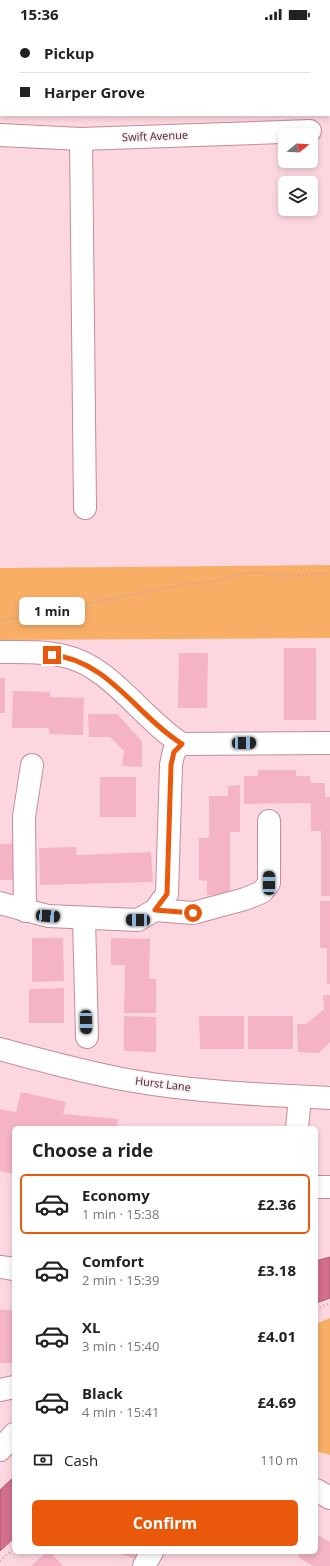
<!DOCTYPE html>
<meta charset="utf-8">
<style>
:root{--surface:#fff;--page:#f6f6f6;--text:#222;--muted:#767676;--line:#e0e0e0;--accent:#ea580c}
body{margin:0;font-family:"Open Sans",sans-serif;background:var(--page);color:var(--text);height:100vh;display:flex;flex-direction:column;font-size:15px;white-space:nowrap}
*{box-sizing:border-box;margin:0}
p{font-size:13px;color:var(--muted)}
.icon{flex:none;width:22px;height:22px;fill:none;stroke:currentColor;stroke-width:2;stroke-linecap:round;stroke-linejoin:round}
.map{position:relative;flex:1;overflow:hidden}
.panel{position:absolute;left:12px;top:1098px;width:306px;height:428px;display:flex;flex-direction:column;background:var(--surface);border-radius:6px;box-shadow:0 2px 6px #0003}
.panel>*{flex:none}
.top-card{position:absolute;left:0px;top:0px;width:330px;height:88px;box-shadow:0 2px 6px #0003;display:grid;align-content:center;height:88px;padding:0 20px;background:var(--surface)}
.needle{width:26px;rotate:72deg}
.controls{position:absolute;left:278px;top:100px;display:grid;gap:8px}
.controls a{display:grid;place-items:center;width:40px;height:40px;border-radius:6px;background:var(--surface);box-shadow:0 2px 6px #0003;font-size:20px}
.end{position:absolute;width:18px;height:18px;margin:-9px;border:5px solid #ea580c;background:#fff;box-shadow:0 0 0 2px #fff}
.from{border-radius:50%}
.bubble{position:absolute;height:28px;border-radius:6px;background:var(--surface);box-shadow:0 2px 6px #0003;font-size:13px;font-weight:700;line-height:28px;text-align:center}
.car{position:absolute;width:12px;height:24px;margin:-12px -6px;border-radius:5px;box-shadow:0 0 3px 1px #0007;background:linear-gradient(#222 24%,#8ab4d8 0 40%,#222 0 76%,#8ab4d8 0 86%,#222 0)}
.top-card b{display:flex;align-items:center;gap:14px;height:38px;font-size:15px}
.top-card b+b{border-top:1px solid var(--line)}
.top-card i{width:10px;height:10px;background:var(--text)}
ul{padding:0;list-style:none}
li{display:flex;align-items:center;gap:12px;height:60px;margin:0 8px 6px;padding:0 12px;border:2px solid transparent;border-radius:6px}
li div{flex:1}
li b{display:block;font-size:15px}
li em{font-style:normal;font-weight:700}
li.current{border-color:var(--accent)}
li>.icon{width:36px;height:36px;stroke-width:1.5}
h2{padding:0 20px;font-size:18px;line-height:48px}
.pay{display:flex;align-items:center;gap:10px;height:44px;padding:0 20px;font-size:15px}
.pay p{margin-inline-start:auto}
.button{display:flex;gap:8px;margin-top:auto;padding:8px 20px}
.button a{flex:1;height:46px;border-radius:6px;background:var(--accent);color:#fff;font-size:16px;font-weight:700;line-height:46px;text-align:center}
.status{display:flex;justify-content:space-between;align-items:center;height:28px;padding:0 20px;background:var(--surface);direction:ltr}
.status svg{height:11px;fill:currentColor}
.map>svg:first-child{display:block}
.green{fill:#f9ae66}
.water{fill:#d36f8b;stroke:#a85b71}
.building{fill:#f5b4c4}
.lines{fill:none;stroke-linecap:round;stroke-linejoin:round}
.minor-casing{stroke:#c48b99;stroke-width:24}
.major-casing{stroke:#c48b99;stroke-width:24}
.path{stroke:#c4a3aa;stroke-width:2.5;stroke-dasharray:1 3;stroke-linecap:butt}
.minor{stroke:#fff;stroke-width:22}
.major{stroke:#fff;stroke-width:22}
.route{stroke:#ea580c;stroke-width:5}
.labels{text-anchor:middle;stroke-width:3;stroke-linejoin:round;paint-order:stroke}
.street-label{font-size:11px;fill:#452d33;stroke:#f9ecef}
</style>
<div class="status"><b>15:36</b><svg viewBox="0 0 49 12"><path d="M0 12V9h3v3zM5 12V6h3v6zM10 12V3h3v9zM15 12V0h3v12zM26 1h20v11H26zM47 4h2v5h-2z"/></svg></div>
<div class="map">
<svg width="330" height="1538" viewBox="0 0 330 1538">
<rect width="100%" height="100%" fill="#fdd7df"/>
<!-- green -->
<g class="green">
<path d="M330,537v73l-330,2v-72z"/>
<path d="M330,1290v137l-14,-4v-127z"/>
</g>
<!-- water -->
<g class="water">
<path d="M330,1229v41l-14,5v-42z"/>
<path d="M14,1449v61l-14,13v-61z"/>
</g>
<!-- building -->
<g class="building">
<rect x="284" y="620" width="32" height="72"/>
<path d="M179,625h29l-1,55h-29z"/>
<rect x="0" y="650" width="5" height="35"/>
<path d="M13,663l37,1v5l34,1 -1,37 -34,-1v-6h-37z"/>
<path d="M88,686h29l25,27v26l-20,-1 2,-15 -14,-14h-21z"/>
<path d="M258,742h38v6h14l1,7h14v14h5v99h-9v-65h-10v-28l-67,1v-28h14z"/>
<rect x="100" y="749" width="36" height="40"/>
<path d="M240,757v47h-10v63h-23v-14l-8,-1v-42h10v-42h19v-10z"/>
<path d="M22,815l1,37h-23v-36z"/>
<path d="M76,819l1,8 74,-3 2,30 -113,3 -1,-37z"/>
<path d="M320,873h10v83h-3v-36h-7z"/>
<path d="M32,910h31l1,43 -32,1z"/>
<path d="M111,910l39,1 -1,40h7v34h-32l1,-48h-14z"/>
<path d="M64,960v35h-35v-34z"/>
<path d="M323,967h7v47l-11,11 -21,-1 -1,-28h9l18,-15z"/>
<path d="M124,988l32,1v35l-32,-1z"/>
<path d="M199,988h45v33h-44z"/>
<rect x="248" y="988" width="45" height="33"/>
<path d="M21,1064l45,10 -3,12 55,5 -1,9h-103v46l-14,-3v-62l16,3z"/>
<rect x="0" y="1282" width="14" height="53"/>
<path d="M316,1506l14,8v24h-17l-15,-9 3,-5h15z"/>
<path d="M47,1524h3l13,14h-32z"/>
<path d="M114,1524h24l-2,7z"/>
</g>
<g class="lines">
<defs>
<g id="minor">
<path d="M0,107l81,4 229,-8"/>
<path d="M81,111l4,369"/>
<path d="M0,624c21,0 43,-1 64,4 46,9 79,64 118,88l-8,7 -3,14 -4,129 -12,16 -17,10 -90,-4 -48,-13"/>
<path d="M182,716l148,-1"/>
<path d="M155,882l38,3 52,-14 17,-7 7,-9v-62"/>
<path d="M25,883l-1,-94 8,-52"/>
<path d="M84,890l3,119"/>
<path d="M297,1100l3,-31"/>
<path d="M316,1159h14"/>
<path d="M0,1239l14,2"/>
<path d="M0,1362l14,-3"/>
<path d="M0,1422l14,-16"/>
<path d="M316,1462l14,8"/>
<path d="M144,1538l8,-14"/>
</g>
<path id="major" d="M0,1021c44,12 88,24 133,32 64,11 132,14 197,17"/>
</defs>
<!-- minor casing -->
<use href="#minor" class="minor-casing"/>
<!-- major casing -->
<use href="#major" class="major-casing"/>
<!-- path -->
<g class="path">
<path d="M0,593l186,-37 27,-3 31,-8h16l28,3 42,-3"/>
<path d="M316,1281l14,-6"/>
<path d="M0,1533l14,-12"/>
</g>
<!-- minor -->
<use href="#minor" class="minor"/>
<!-- major -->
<use href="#major" class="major"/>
</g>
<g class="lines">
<!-- route -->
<path class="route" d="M52,627c56,5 86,62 130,89l-8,8 -3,13 -4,129 -12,16 38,3"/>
</g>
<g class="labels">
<!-- street labels -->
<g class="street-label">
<text transform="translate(155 108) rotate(-2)" y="4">Swift Avenue</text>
<text transform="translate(163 1056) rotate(7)" y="4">Hurst Lane</text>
</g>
</g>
</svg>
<div class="controls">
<a><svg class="needle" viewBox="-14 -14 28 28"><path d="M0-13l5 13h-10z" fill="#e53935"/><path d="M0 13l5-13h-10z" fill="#767676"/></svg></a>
<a><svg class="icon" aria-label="layers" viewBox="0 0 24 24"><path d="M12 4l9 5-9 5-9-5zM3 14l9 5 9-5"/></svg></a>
</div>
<i class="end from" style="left:193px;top:885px"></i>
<i class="end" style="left:52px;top:627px"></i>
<div class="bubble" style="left:19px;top:569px;width:66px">1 min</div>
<i class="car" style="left:244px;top:715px;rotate:89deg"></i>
<i class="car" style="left:269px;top:855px;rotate:0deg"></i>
<i class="car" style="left:48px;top:888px;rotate:94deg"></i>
<i class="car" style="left:138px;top:892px;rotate:271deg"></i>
<i class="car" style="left:86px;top:994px;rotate:179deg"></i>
<div class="top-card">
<b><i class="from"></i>Pickup</b>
<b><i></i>Harper Grove</b>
</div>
<section class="panel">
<h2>Choose a ride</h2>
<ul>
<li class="current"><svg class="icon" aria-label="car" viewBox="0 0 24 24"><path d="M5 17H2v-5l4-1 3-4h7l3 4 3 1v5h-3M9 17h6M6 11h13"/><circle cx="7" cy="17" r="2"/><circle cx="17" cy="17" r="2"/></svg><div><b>Economy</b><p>1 min · 15:38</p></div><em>£2.36</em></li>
<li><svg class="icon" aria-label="car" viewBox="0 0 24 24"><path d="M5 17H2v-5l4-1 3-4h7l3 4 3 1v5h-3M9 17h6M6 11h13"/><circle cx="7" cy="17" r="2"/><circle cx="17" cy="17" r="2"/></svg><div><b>Comfort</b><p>2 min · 15:39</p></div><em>£3.18</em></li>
<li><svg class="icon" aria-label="car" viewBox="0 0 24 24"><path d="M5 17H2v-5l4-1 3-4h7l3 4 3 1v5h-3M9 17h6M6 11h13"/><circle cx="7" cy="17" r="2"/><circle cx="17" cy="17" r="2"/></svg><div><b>XL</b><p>3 min · 15:40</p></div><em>£4.01</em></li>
<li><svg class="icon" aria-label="car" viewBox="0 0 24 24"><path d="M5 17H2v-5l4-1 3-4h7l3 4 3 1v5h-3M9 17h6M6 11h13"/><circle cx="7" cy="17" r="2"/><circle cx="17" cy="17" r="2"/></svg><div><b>Black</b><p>4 min · 15:41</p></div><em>£4.69</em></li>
</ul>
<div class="pay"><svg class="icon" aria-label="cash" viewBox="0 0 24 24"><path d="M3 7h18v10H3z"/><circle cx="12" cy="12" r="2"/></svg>Cash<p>110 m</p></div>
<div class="button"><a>Confirm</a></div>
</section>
</div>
